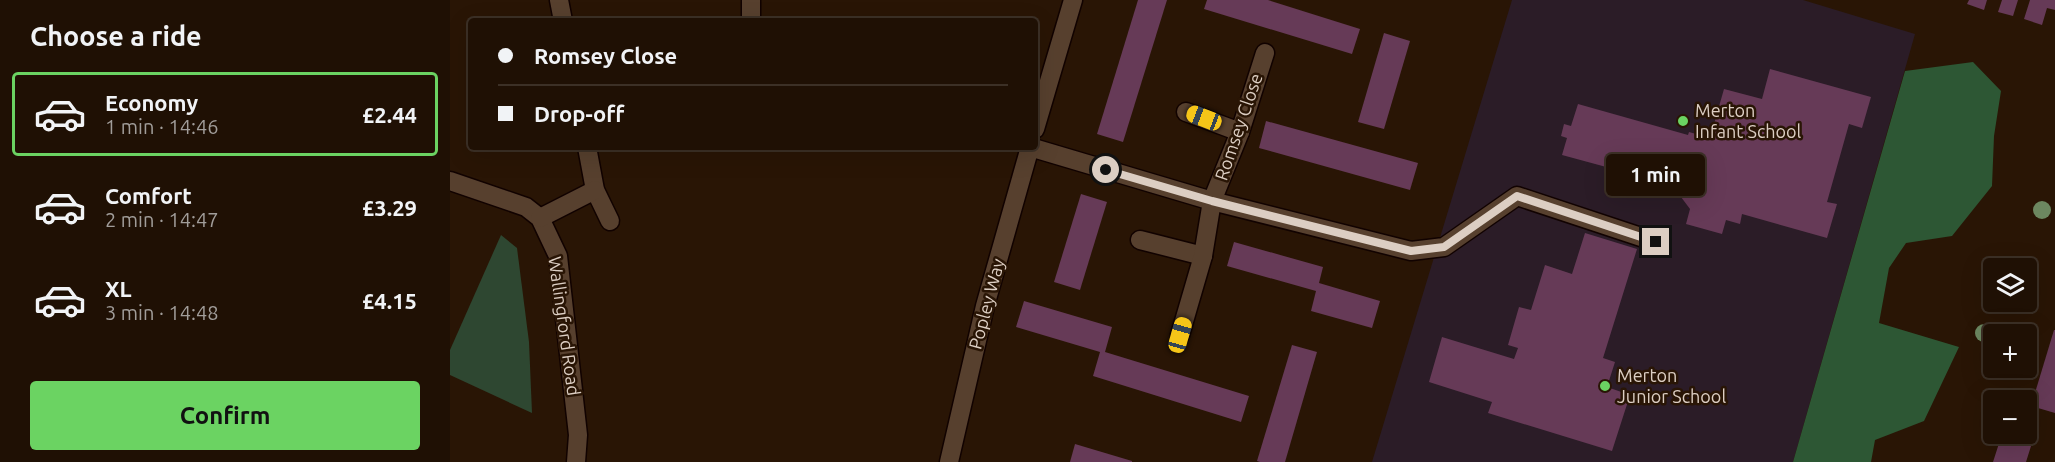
<!DOCTYPE html>
<meta charset="utf-8">
<style>
:root{--surface:#1f1004;--page:#2c1e13;--text:#f1f3f6;--muted:#a19d9a;--line:#3c3026;--accent:#6bd362}
body{margin:0;font-family:Ubuntu,sans-serif;background:var(--page);color:var(--text);height:100vh;display:flex;flex-direction:column;font-size:22px;white-space:nowrap}
*{box-sizing:border-box;margin:0}
p{font-size:20px;color:var(--muted)}
.icon{flex:none;width:33px;height:33px;fill:none;stroke:currentColor;stroke-width:2;stroke-linecap:round;stroke-linejoin:round}
.map{position:relative;flex:1;overflow:hidden}
.details{display:flex;flex-direction:column;background:var(--surface);width:450px}
.details>*{flex:none}
.banner{position:absolute;left:18px;top:18px;width:570px;height:132px;border-radius:6px;box-shadow:0 6px 24px #0002,0 0 0 2px var(--line);display:grid;align-content:center;height:132px;padding:0 30px;background:var(--surface)}
.fabs{position:absolute;left:1533px;top:258px;display:grid;gap:12px}
.fabs a{display:grid;place-items:center;width:54px;height:54px;border-radius:6px;background:var(--surface);box-shadow:0 6px 24px #0002,0 0 0 2px var(--line);font-size:30px}
.end{position:absolute;width:27px;height:27px;margin:-14px;border:8px solid #dccec3;background:#111;box-shadow:0 0 0 3px #111}
.from{border-radius:50%}
.bubble{position:absolute;height:42px;border-radius:6px;background:var(--surface);box-shadow:0 6px 24px #0002,0 0 0 2px var(--line);font-size:20px;font-weight:600;line-height:42px;text-align:center}
.car{position:absolute;width:18px;height:36px;margin:-18px -9px;border-radius:8px;box-shadow:0 0 4px 2px #0007;background:linear-gradient(#f5c518 24%,#345 0 40%,#f5c518 0 76%,#345 0 86%,#f5c518 0)}
.banner b{display:flex;align-items:center;gap:21px;height:57px;font-size:22px}
.banner b+b{border-top:2px solid var(--line)}
.banner i{width:15px;height:15px;background:var(--text)}
ul{padding:0;list-style:none}
li{display:flex;align-items:center;gap:18px;height:84px;margin:0 12px 9px;padding:0 18px;border:3px solid transparent;border-radius:6px}
li div{flex:1}
li b{display:block;font-size:22px}
li em{font-style:normal;font-weight:600}
li.current{border-color:var(--accent)}
li>.icon{width:54px;height:54px;stroke-width:1.5}
h2{padding:0 30px;font-size:27px;line-height:72px}
.primary-button{display:flex;gap:12px;margin-top:auto;padding:12px 30px}
.primary-button a{flex:1;height:69px;border-radius:6px;background:var(--accent);color:#111;font-size:24px;font-weight:600;line-height:69px;text-align:center}
main{display:flex;flex:1;min-height:0}
.map>svg:first-child{display:block}
.education{fill:#2b1c27}
.green{fill:#2e4731}
.forest{fill:#2d5734}
.building{fill:#663a57}
.lines{fill:none;stroke-linecap:round;stroke-linejoin:round}
.minor-casing{stroke:#110200;stroke-width:21}
.minor{stroke:#57402e;stroke-width:18}
.tree{fill:#6c8760}
.route{stroke:#dccec3;stroke-width:8}
.poi-dot{fill:#6bd362;stroke:#291505;stroke-width:2}
.labels{text-anchor:middle;stroke-width:5;stroke-linejoin:round;paint-order:stroke}
.poi-label{font-size:18px;fill:#dccec3;stroke:#291505;text-anchor:start}
.street-label{font-size:18px;fill:#dccec3;stroke:#291505}
</style>
<main>
<section class="details">
<h2>Choose a ride</h2>
<ul>
<li class="current"><svg class="icon" aria-label="car" viewBox="0 0 24 24"><path d="M5 17H2v-5l4-1 3-4h7l3 4 3 1v5h-3M9 17h6M6 11h13"/><circle cx="7" cy="17" r="2"/><circle cx="17" cy="17" r="2"/></svg><div><b>Economy</b><p>1 min · 14:46</p></div><em>£2.44</em></li>
<li><svg class="icon" aria-label="car" viewBox="0 0 24 24"><path d="M5 17H2v-5l4-1 3-4h7l3 4 3 1v5h-3M9 17h6M6 11h13"/><circle cx="7" cy="17" r="2"/><circle cx="17" cy="17" r="2"/></svg><div><b>Comfort</b><p>2 min · 14:47</p></div><em>£3.29</em></li>
<li><svg class="icon" aria-label="car" viewBox="0 0 24 24"><path d="M5 17H2v-5l4-1 3-4h7l3 4 3 1v5h-3M9 17h6M6 11h13"/><circle cx="7" cy="17" r="2"/><circle cx="17" cy="17" r="2"/></svg><div><b>XL</b><p>3 min · 14:48</p></div><em>£4.15</em></li>
</ul>
<div class="primary-button"><a>Confirm</a></div>
</section>
<div class="map">
<svg width="1605" height="462" viewBox="0 0 1605 462">
<rect width="100%" height="100%" fill="#291505"/>
<!-- education -->
<path class="education" d="M1062,0h291l112,34 -122,428h-421z"/>
<!-- green -->
<path class="green" d="M51,235l16,13 12,94 3,71 -82,-38v-25z"/>
<!-- forest -->
<path class="forest" d="M1523,62l28,29 -7,45 -2,50 -40,50 -46,7 -17,25 -10,55 80,24 -35,74 -49,19 -4,22h-78l112,-391z"/>
<!-- building -->
<g class="building">
<path d="M688,0h29l-44,142 -26,-8z"/>
<path d="M757,0h61l92,29 -8,25 -148,-45z"/>
<path d="M1519,0h18l-3,10 -17,-6z"/>
<path d="M1552,0h16l-5,16 -15,-4z"/>
<path d="M1580,0h25v10l-8,-2 -5,17 -18,-6z"/>
<path d="M934,33l26,8 -26,88 -26,-7z"/>
<path d="M1320,69l101,28 -9,31 -13,-4 -22,78 10,2 -10,34 -85,-24 -2,10 -14,-4 -4,14 -36,-10 4,-15 -12,-16 1,-3 -25,-7 -3,9 -33,-10 3,-11 -59,-16 5,-17 -6,-2 3,-12 7,2 7,-22 110,31 1,-3 21,6 14,-49 38,10z"/>
<path d="M816,121l152,42 -8,27 -151,-42z"/>
<path d="M631,194l26,8 -27,88 -26,-8z"/>
<path d="M1135,233l52,16 -34,109 12,4 -8,25 23,8 -18,56 -124,-38 4,-11 -63,-20 13,-45 72,22 4,-11 -10,-3 11,-38 12,3 14,-45 27,9z"/>
<path d="M784,242l89,25 -4,16 61,18 -8,27 -61,-17 5,-20 -89,-25z"/>
<path d="M574,301l88,26 -7,25 144,44 -8,26 -148,-46 7,-24 -84,-25z"/>
<path d="M1604,330h1v83l-24,-7z"/>
<path d="M842,345l25,7 -32,110h-25l-3,-1z"/>
<path d="M1576,427l10,3 -10,32h-33l9,-28h24z"/>
<path d="M625,444l57,17v1h-62z"/>
</g>
<g class="lines">
<defs>
<g id="minor">
<path d="M109,0l4,21"/>
<path d="M301,0v21"/>
<path d="M736,112l54,20"/>
<path d="M585,129l38,-129"/>
<path d="M137,147l8,43 15,31"/>
<path d="M580,147l182,54 199,50 33,-4 73,-51 139,46"/>
<path d="M0,181l76,26 14,11 18,38 20,179 -2,27"/>
<path d="M90,218l55,-28"/>
<path d="M690,240l63,16"/>
<path d="M730,335l23,-79 9,-55 28,-69 25,-79"/>
<path d="M499,462l36,-156 45,-159"/>
</g>
</defs>
<!-- minor casing -->
<use href="#minor" class="minor-casing"/>
<!-- minor -->
<use href="#minor" class="minor"/>
</g>
<!-- trees -->
<g class="tree">
<circle cx="1592" cy="210" r="9"/>
<circle cx="1534" cy="333" r="9"/>
</g>
<g class="lines">
<!-- route -->
<path class="route" d="M656,170l106,31 199,50 33,-4 73,-51 139,46"/>
</g>
<!-- markers -->
<g class="poi-dot">
<circle cx="1233" cy="121" r="6"/>
<circle cx="1155" cy="386" r="6"/>
</g>
<g class="labels">
<!-- poi labels -->
<g class="poi-label">
<text x="1245" y="117">Merton<tspan x="1245" dy="21">Infant School</tspan></text>
<text x="1167" y="382">Merton<tspan x="1167" dy="21">Junior School</tspan></text>
</g>
<!-- street labels -->
<g class="street-label">
<text transform="translate(789 127) rotate(-71)" y="6">Romsey Close</text>
<text transform="translate(537 304) rotate(-75)" y="6">Popley Way</text>
<text transform="translate(114 326) rotate(82)" y="6">Wallingford Road</text>
</g>
</g>
</svg>
<div class="fabs">
<a><svg class="icon" aria-label="layers" viewBox="0 0 24 24"><path d="M12 4l9 5-9 5-9-5zM3 14l9 5 9-5"/></svg></a>
<a>+</a>
<a>−</a>
</div>
<i class="end from" style="left:656px;top:170px"></i>
<i class="end" style="left:1206px;top:242px"></i>
<div class="bubble" style="left:1156px;top:154px;width:99px">1 min</div>
<i class="car" style="left:754px;top:118px;rotate:291deg"></i>
<i class="car" style="left:730px;top:335px;rotate:16deg"></i>
<div class="banner">
<b><i class="from"></i>Romsey Close</b>
<b><i></i>Drop-off</b>
</div>
</div>
</main>
